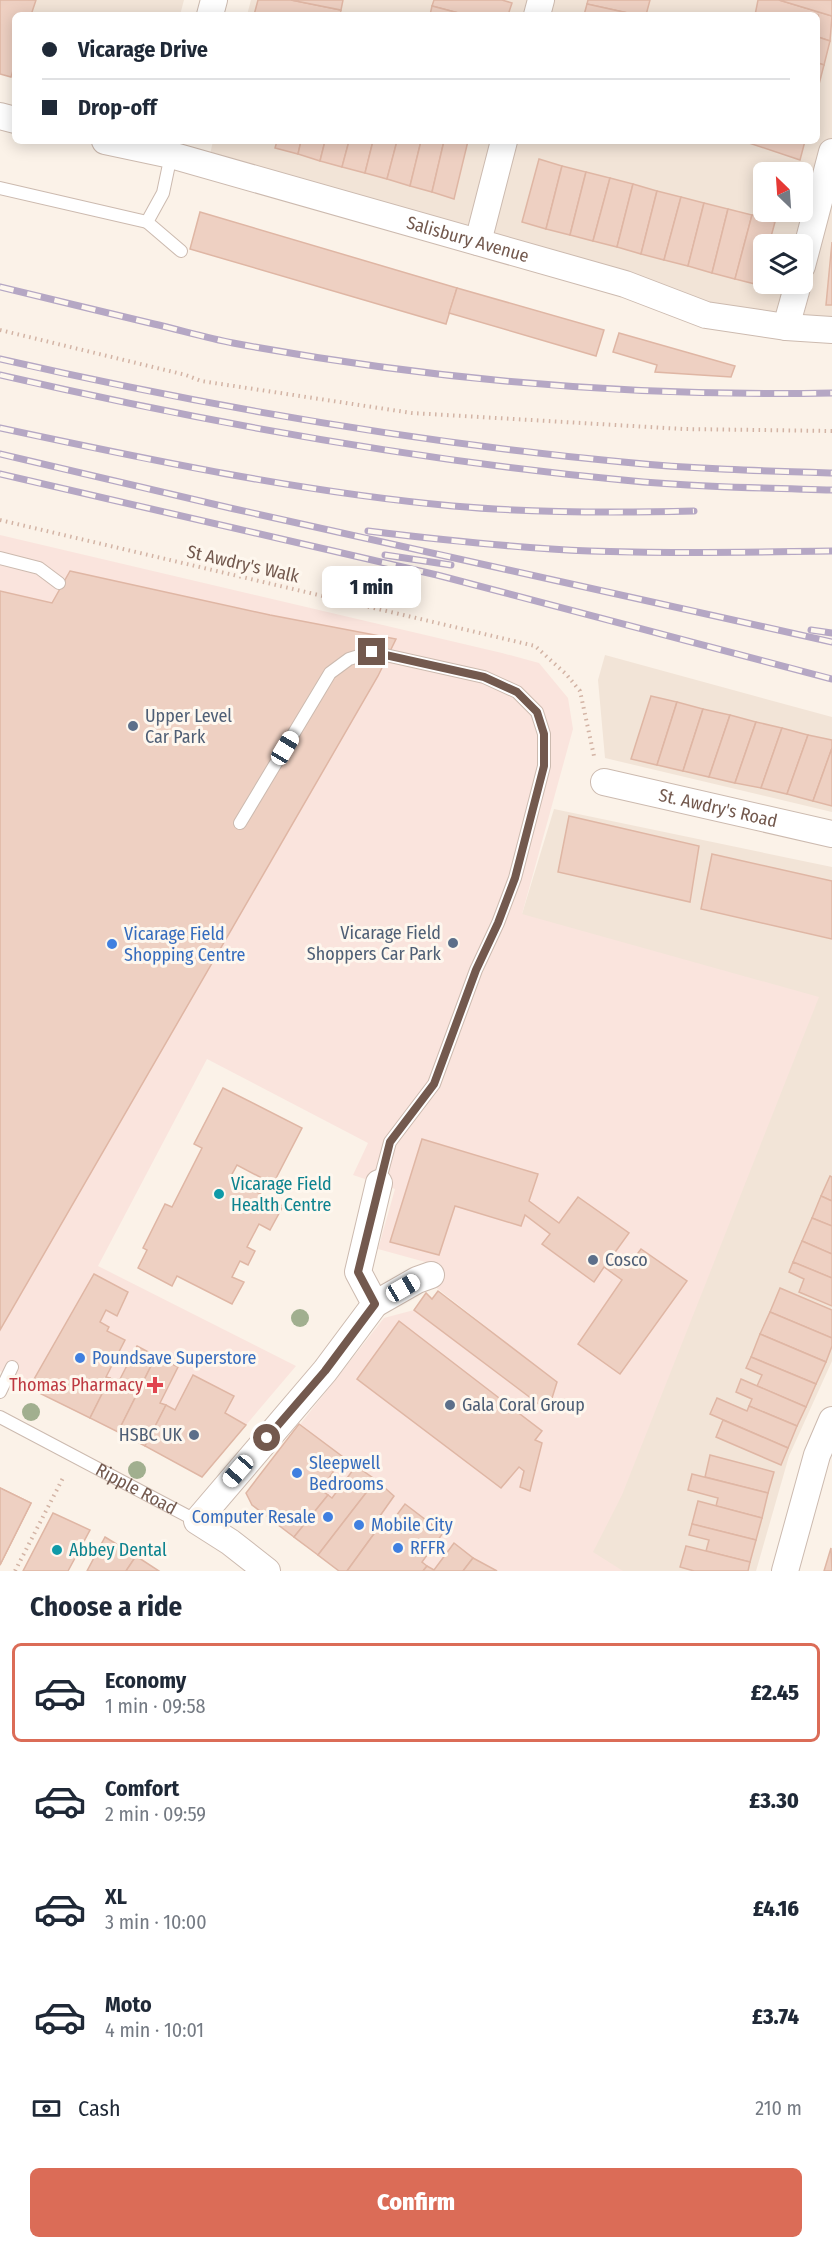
<!DOCTYPE html>
<meta charset="utf-8">
<style>
:root{--surface:#fff;--page:#f2f2f3;--text:#1f2937;--muted:#747a83;--line:#e0e1e3;--accent:#db6c57}
body{margin:0;font-family:"Fira Sans Condensed",sans-serif;background:var(--page);color:var(--text);height:100vh;display:flex;flex-direction:column;font-size:22px;white-space:nowrap}
*{box-sizing:border-box;margin:0}
p{font-size:20px;color:var(--muted)}
.icon{flex:none;width:33px;height:33px;fill:none;stroke:currentColor;stroke-width:2;stroke-linecap:round;stroke-linejoin:round}
.map{position:relative;height:1571px;overflow:hidden}
.drawer{display:flex;flex-direction:column;background:var(--surface);flex:1}
.drawer>*{flex:none}
.guide{position:absolute;left:12px;top:12px;width:808px;height:132px;border-radius:9px;box-shadow:0 3px 15px #0003;display:grid;align-content:center;height:132px;padding:0 30px;background:var(--surface)}
.needle{width:39px;rotate:335deg}
.fabs{position:absolute;left:753px;top:162px;display:grid;gap:12px}
.fabs a{display:grid;place-items:center;width:60px;height:60px;border-radius:9px;background:var(--surface);box-shadow:0 3px 15px #0003;font-size:30px}
.end{position:absolute;width:27px;height:27px;margin:-14px;border:8px solid #73594e;background:#fff;box-shadow:0 0 0 3px #fff}
.from{border-radius:50%}
.bubble{position:absolute;height:42px;border-radius:9px;background:var(--surface);box-shadow:0 3px 15px #0003;font-size:20px;font-weight:800;line-height:42px;text-align:center}
.car{position:absolute;width:18px;height:36px;margin:-18px -9px;border-radius:8px;box-shadow:0 0 4px 2px #0007;background:linear-gradient(#fff 24%,#345 0 40%,#fff 0 76%,#345 0 86%,#fff 0)}
.guide b{display:flex;align-items:center;gap:21px;height:57px;font-size:22px}
.guide b+b{border-top:2px solid var(--line)}
.guide i{width:15px;height:15px;background:var(--text)}
ul{padding:0;list-style:none}
li{display:flex;align-items:center;gap:18px;height:99px;margin:0 12px 9px;padding:0 18px;border:3px solid transparent;border-radius:9px}
li div{flex:1}
li b{display:block;font-size:22px}
li em{font-style:normal;font-weight:800}
li.active{border-color:var(--accent)}
li>.icon{width:54px;height:54px;stroke-width:1.5}
h2{padding:0 30px;font-size:27px;line-height:72px}
.pay{display:flex;align-items:center;gap:15px;height:66px;padding:0 30px;font-size:22px}
.pay p{margin-inline-start:auto}
.primary-button{display:flex;gap:12px;margin-top:auto;padding:12px 30px}
.primary-button a{flex:1;height:69px;border-radius:9px;background:var(--accent);color:#fff;font-size:24px;font-weight:800;line-height:69px;text-align:center}
.map>svg:first-child{display:block}
.residential{fill:#f2e4d7;fill-rule:evenodd}
.commercial{fill:#fae4dd}
.building{fill:#eed0c2;stroke:#dfb6a4;stroke-width:1.5}
.lines{fill:none;stroke-linecap:round;stroke-linejoin:round}
.lane-casing{stroke:#ccbaaf;stroke-width:14}
.street-casing{stroke:#ccbaaf;stroke-width:28}
.path{stroke:#d3b4a5;stroke-width:4;stroke-dasharray:1.5 4.5;stroke-linecap:butt}
.lane{stroke:#fff;stroke-width:12}
.street{stroke:#fff;stroke-width:26}
.rail-casing{stroke:#b5a7c4;stroke-width:7}
.rail{stroke:#fef7ee;stroke-width:4.5;stroke-dasharray:14;stroke-linecap:butt}
.tree{fill:#a1af8f}
.route{stroke:#73594e;stroke-width:8}
.service-dot{fill:#5c6f8a;stroke:#fef7ee;stroke-width:2}
.shop-dot{fill:#3f7fe0;stroke:#fef7ee;stroke-width:2}
.culture-dot{fill:#0f9aa8;stroke:#fef7ee;stroke-width:2}
.health-dot{fill:#e0444e;stroke:#fef7ee;stroke-width:2}
.labels{text-anchor:middle;stroke-width:6;stroke-linejoin:round;paint-order:stroke}
.street-label{font-size:18px;fill:#73594e;stroke:#fef7ee}
.service-label{font-size:18px;fill:#4e5e75;stroke:#fef7ee;text-anchor:start}
.shop-label{font-size:18px;fill:#366cbe;stroke:#fef7ee;text-anchor:start}
.culture-label{font-size:18px;fill:#0d838f;stroke:#fef7ee;text-anchor:start}
.health-label{font-size:18px;fill:#be3a42;stroke:#fef7ee;text-anchor:end}
</style>
<div class="map">
<svg width="832" height="1571" viewBox="0 0 832 1571">
<rect width="100%" height="100%" fill="#fbf2e8"/>
<!-- residential -->
<g class="residential">
<path d="M36,0h148l-4,15h-149z"/>
<path d="M251,0h581v327l-60,5 -562,-177 3,-14h605v-126h-571zM764,172h38v40h-38zM764,244h38v40h-38z"/>
<path d="M605,655l227,62v95l-227,-54 -7,-78z"/>
<path d="M554,809l278,58v494l-43,95 -33,115h-178l-56,-657z"/>
</g>
<!-- commercial -->
<path class="commercial" d="M0,535l502,118 37,10 29,35 5,31 -51,185 297,83 -197,498 -29,57 30,19h-284l-87,-66 -6,-12 138,-175 30,-8 133,101 10,-29 -123,-96 -5,-23 -51,-14 17,-60 -42,-14 15,-32 -161,-84 -109,207 198,100 -94,111 -57,-31 -116,-58 -29,-17z"/>
<!-- building -->
<g class="building">
<path d="M0,0h36l-5,15h-16v49l-4,13 -11,-3z"/>
<path d="M258,0h33l50,10 -1,5h-86z"/>
<path d="M291,0h52l-2,10z"/>
<path d="M434,0h68l10,3 -4,12h-42l-34,-9z"/>
<path d="M588,0h62l-4,15h-9l-50,-11z"/>
<path d="M758,0h21l53,16 -2,25 -12,-4v-22h-63z"/>
<path d="M779,0h53v16z"/>
<path d="M587,4l50,11h-53z"/>
<path d="M432,6l34,9h-36z"/>
<path d="M818,37l12,4 -6,24 -6,-2z"/>
<path d="M818,63l6,2 -6,23z"/>
<path d="M277,141h24l-3,13 -23,-6z"/>
<path d="M301,141h24l-5,20 -22,-7z"/>
<path d="M325,141h24l-7,26 -22,-6z"/>
<path d="M349,141h24l-8,32 -23,-6z"/>
<path d="M373,141h24l-10,38 -22,-6z"/>
<path d="M397,141h24l-11,45 -23,-7z"/>
<path d="M421,141h23l-12,51 -22,-6z"/>
<path d="M444,141h24l-14,58 -22,-7z"/>
<path d="M743,141h62l-5,19z"/>
<path d="M539,159l23,7 -16,63 -24,-7z"/>
<path d="M562,166l24,6 -16,63 -24,-6z"/>
<path d="M586,172l24,6 -17,63 -23,-6z"/>
<path d="M610,178l23,6 -16,63 -24,-6z"/>
<path d="M633,184l24,7 -16,63 -24,-7z"/>
<path d="M657,191l24,6 -17,63 -23,-6z"/>
<path d="M681,197l23,6 -16,63 -24,-6z"/>
<path d="M704,203l24,6 -16,64 -24,-7z"/>
<path d="M728,209l24,6 -17,64 -23,-6z"/>
<path d="M200,212l257,76 -11,36 -256,-75z"/>
<path d="M752,215l23,7 -6,22h-5v23l-5,18 -24,-6z"/>
<path d="M832,242v63h-6z"/>
<path d="M457,288l147,42 -8,26 -147,-43z"/>
<path d="M619,333l116,33 -4,11 -76,-5 2,-7 -44,-13z"/>
<path d="M70,571l200,44 126,24 -18,37 -378,654v-739l52,12z"/>
<path d="M651,696l26,6 -20,63 -26,-6z"/>
<path d="M677,702l26,7 -20,62 -26,-6z"/>
<path d="M703,709l27,6 -21,62 -26,-6z"/>
<path d="M730,715l26,7 -21,61 -26,-6z"/>
<path d="M756,722l26,6 -21,60 -26,-5z"/>
<path d="M782,728l26,7 -21,59 -26,-6z"/>
<path d="M808,735l24,5v8l-19,53 -26,-7z"/>
<path d="M832,748v58l-19,-5z"/>
<path d="M569,816l130,30 -9,56 -132,-30z"/>
<path d="M712,854l120,27v58l-131,-30z"/>
<path d="M223,1088l79,40 -29,56 -36,-19 -7,13 53,28 -13,24 -11,-6 -12,23 8,4 -7,14 -8,-4 -8,16 12,5 -12,22 -55,-28 -5,10 -34,-18 9,-18 -4,-2 22,-44 7,3 30,-59 -8,-4z"/>
<path d="M422,1139l116,35 -9,27 30,22 19,-26 51,36 -16,22 16,10 12,-16 46,32 -67,93 -42,-30 44,-64 -18,-13 -10,15 -52,-38 8,-10 -25,-19 -4,11 -66,-20 -16,49 -49,-13z"/>
<path d="M830,1176l2,1v24l-11,-5z"/>
<path d="M821,1196l11,5v25l-20,-8z"/>
<path d="M812,1218l20,8v28l-30,-13z"/>
<path d="M802,1241l30,13v24l-39,-16z"/>
<path d="M793,1262l39,16v28l-33,-14 5,-13 -15,-7z"/>
<path d="M94,1274l34,18 -11,24 -11,-6 -6,12 9,5 -2,4 18,9 -19,37 4,1 -20,40 -61,-30z"/>
<path d="M780,1288l52,22v28l-62,-26z"/>
<path d="M438,1291l119,91 -9,29 -134,-101 12,-17 6,6z"/>
<path d="M770,1312l62,26v8l-6,16 -66,-28z"/>
<path d="M399,1321l143,110 -7,9 7,3 -12,48 -10,-4 4,-16 -5,-4 -18,21 -144,-109z"/>
<path d="M760,1334l66,28 -10,22 -65,-27z"/>
<path d="M137,1346l19,10 -38,76 -28,-14 20,-40 8,5z"/>
<path d="M156,1356l22,11 -18,36 6,2 -21,41 -27,-14z"/>
<path d="M751,1357l65,27 -10,23 -49,-21 5,-11 -16,-7z"/>
<path d="M193,1375l41,21 -9,17 21,12 -44,52 -57,-31 21,-41 9,5z"/>
<path d="M741,1379l65,28 -9,19 -48,-20 3,-7 -16,-7z"/>
<path d="M717,1398l30,13 2,-5 48,20 -9,22 -78,-34z"/>
<path d="M723,1420l65,28 -7,17 -65,-28z"/>
<path d="M299,1424l44,33 -22,33 7,5 -34,42 -42,-32 -6,-12z"/>
<path d="M710,1455l64,17 -6,21 -63,-16z"/>
<path d="M356,1466l20,14 -58,75 -24,-18 34,-42 4,3z"/>
<path d="M692,1474l76,19 -6,25 -46,-12 2,-8 -30,-8z"/>
<path d="M376,1480l18,16 -19,27 4,4 -32,44h-8l-21,-16z"/>
<path d="M0,1488l31,15 -31,62z"/>
<path d="M0,1488l31,15 -31,62z"/>
<path d="M698,1501l64,17 -6,22 -64,-16z"/>
<path d="M405,1504l38,29 -21,29 5,4 -4,5h-76l32,-44 5,5z"/>
<path d="M53,1513l37,17 -22,41h-45z"/>
<path d="M692,1524l64,16 -6,22 -44,-11 3,-11 -20,-5z"/>
<path d="M105,1537l31,19 -10,15h-39z"/>
<path d="M454,1543l19,15 -10,13h-40l4,-5 7,4z"/>
<path d="M686,1546l64,16 -2,9h-54l-14,-4z"/>
<path d="M831,1548l1,23h-8z"/>
<path d="M136,1556l23,15h-33z"/>
<path d="M473,1558l24,13h-34z"/>
</g>
<g class="lines">
<defs>
<g id="lane">
<path d="M0,188l147,34 34,29"/>
<path d="M147,222l16,-29 8,-38"/>
<path d="M0,558l39,10 20,15"/>
<path d="M240,823l90,-150 19,-14 23,-7 112,25 33,15 20,20 7,22v32l-29,112 -17,45 -22,47 -42,114 -44,58 -11,41"/>
<path d="M0,1392l12,-25"/>
<path id="s1" d="M0,1417l197,104"/>
</g>
<g id="street">
<path d="M210,15l4,-15"/>
<path d="M537,15l4,-15"/>
<path d="M0,116l15,4"/>
<path id="s2" d="M105,141l66,14 454,129 81,31 80,12 46,3"/>
<path d="M478,242l26,-101"/>
<path d="M802,266l30,-114"/>
<path d="M786,327l12,-43"/>
<path id="s3" d="M604,782l228,52"/>
<path d="M375,1304l42,-24 14,-5"/>
<path d="M267,1571l-37,-29 -33,-21 128,-150 50,-67 -17,-32 21,-89"/>
<path d="M785,1571l32,-116 15,-35"/>
</g>
</defs>
<!-- lane casing -->
<use href="#lane" class="lane-casing"/>
<!-- street casing -->
<use href="#street" class="street-casing"/>
<!-- path -->
<g class="path">
<path d="M0,330l186,45 15,6 211,32 271,16 149,2"/>
<path d="M0,520l535,126 31,28 14,17 14,65"/>
<path d="M15,1571l49,-95"/>
</g>
<!-- lane -->
<use href="#lane" class="lane"/>
<!-- street -->
<use href="#street" class="street"/>
<defs>
<g id="rail">
<path d="M0,287c51,12 103,25 154,37 26,6 53,14 79,19 198,37 398,54 599,50"/>
<path d="M0,359c205,47 414,83 623,103 69,7 140,9 209,11"/>
<path d="M0,375c204,47 415,85 623,105 69,7 139,8 209,10"/>
<path d="M0,428c150,32 301,64 453,78 80,7 160,7 241,5"/>
<path d="M0,454l230,54 602,134"/>
<path d="M0,474l437,101 395,104"/>
<path d="M368,531c74,9 148,17 222,20 81,3 162,1 242,0"/>
<path d="M385,555l66,10"/>
<path d="M811,630l21,3"/>
</g>
</defs>
<!-- rail casing -->
<use href="#rail" class="rail-casing"/>
<!-- rail -->
<use href="#rail" class="rail"/>
</g>
<!-- trees -->
<g class="tree">
<circle cx="300" cy="1318" r="9"/>
<circle cx="31" cy="1412" r="9"/>
<circle cx="137" cy="1470" r="9"/>
</g>
<g class="lines">
<!-- route -->
<path class="route" d="M267,1438l58,-67 50,-67 -17,-32 32,-130 44,-58 42,-114 22,-47 17,-45 29,-112v-32l-7,-22 -20,-20 -33,-15 -112,-25"/>
</g>
<!-- markers -->
<g class="service-dot">
<circle cx="133" cy="726" r="6"/>
<circle cx="453" cy="943" r="6"/>
<circle cx="593" cy="1260" r="6"/>
<circle cx="450" cy="1405" r="6"/>
<circle cx="194" cy="1435" r="6"/>
</g>
<g class="shop-dot">
<circle cx="112" cy="944" r="6"/>
<circle cx="80" cy="1358" r="6"/>
<circle cx="297" cy="1473" r="6"/>
<circle cx="328" cy="1517" r="6"/>
<circle cx="359" cy="1525" r="6"/>
<circle cx="398" cy="1548" r="6"/>
</g>
<g class="culture-dot">
<circle cx="219" cy="1194" r="6"/>
<circle cx="57" cy="1550" r="6"/>
</g>
<path class="health-dot" d="M152 1376h6v6h6v6h-6v6h-6v-6h-6v-6h6z"/>
<g class="labels">
<!-- street labels -->
<g class="street-label">
<text dy="6" stroke="none"><textPath href="#s2" startOffset="376">Salisbury Avenue</textPath></text>
<text transform="translate(243 564) rotate(13)" y="6">St Awdry's Walk</text>
<text dy="6" stroke="none"><textPath href="#s3" startOffset="117">St. Awdry's Road</textPath></text>
<text dy="6" stroke="none"><textPath href="#s1" startOffset="154">Ripple Road</textPath></text>
</g>
<!-- service labels -->
<g class="service-label">
<text x="145" y="722">Upper Level<tspan x="145" dy="21">Car Park</tspan></text>
<text x="441" y="939" text-anchor="end">Vicarage Field<tspan x="441" dy="21">Shoppers Car Park</tspan></text>
<text x="605" y="1266">Cosco</text>
<text x="462" y="1411">Gala Coral Group</text>
<text x="182" y="1441" text-anchor="end">HSBC UK</text>
</g>
<!-- shop labels -->
<g class="shop-label">
<text x="124" y="940">Vicarage Field<tspan x="124" dy="21">Shopping Centre</tspan></text>
<text x="92" y="1364">Poundsave Superstore</text>
<text x="309" y="1469">Sleepwell<tspan x="309" dy="21">Bedrooms</tspan></text>
<text x="316" y="1523" text-anchor="end">Computer Resale</text>
<text x="371" y="1531">Mobile City</text>
<text x="410" y="1554">RFFR</text>
</g>
<!-- culture labels -->
<g class="culture-label">
<text x="231" y="1190">Vicarage Field<tspan x="231" dy="21">Health Centre</tspan></text>
<text x="69" y="1556">Abbey Dental</text>
</g>
<!-- health labels -->
<g class="health-label">
<text x="143" y="1391">Thomas Pharmacy</text>
</g>
</g>
</svg>
<div class="fabs">
<a><svg class="needle" viewBox="-14 -14 28 28"><path d="M0-13l5 13h-10z" fill="#e53935"/><path d="M0 13l5-13h-10z" fill="#747a83"/></svg></a>
<a><svg class="icon" aria-label="layers" viewBox="0 0 24 24"><path d="M12 4l9 5-9 5-9-5zM3 14l9 5 9-5"/></svg></a>
</div>
<i class="end from" style="left:267px;top:1438px"></i>
<i class="end" style="left:372px;top:652px"></i>
<div class="bubble" style="left:322px;top:566px;width:99px">1 min</div>
<i class="car" style="left:285px;top:748px;rotate:31deg"></i>
<i class="car" style="left:403px;top:1288px;rotate:60deg"></i>
<i class="car" style="left:238px;top:1471px;rotate:221deg"></i>
<div class="guide">
<b><i class="from"></i>Vicarage Drive</b>
<b><i></i>Drop-off</b>
</div>
</div>
<section class="drawer">
<h2>Choose a ride</h2>
<ul>
<li class="active"><svg class="icon" aria-label="car" viewBox="0 0 24 24"><path d="M5 17H2v-5l4-1 3-4h7l3 4 3 1v5h-3M9 17h6M6 11h13"/><circle cx="7" cy="17" r="2"/><circle cx="17" cy="17" r="2"/></svg><div><b>Economy</b><p>1 min · 09:58</p></div><em>£2.45</em></li>
<li><svg class="icon" aria-label="car" viewBox="0 0 24 24"><path d="M5 17H2v-5l4-1 3-4h7l3 4 3 1v5h-3M9 17h6M6 11h13"/><circle cx="7" cy="17" r="2"/><circle cx="17" cy="17" r="2"/></svg><div><b>Comfort</b><p>2 min · 09:59</p></div><em>£3.30</em></li>
<li><svg class="icon" aria-label="car" viewBox="0 0 24 24"><path d="M5 17H2v-5l4-1 3-4h7l3 4 3 1v5h-3M9 17h6M6 11h13"/><circle cx="7" cy="17" r="2"/><circle cx="17" cy="17" r="2"/></svg><div><b>XL</b><p>3 min · 10:00</p></div><em>£4.16</em></li>
<li><svg class="icon" aria-label="car" viewBox="0 0 24 24"><path d="M5 17H2v-5l4-1 3-4h7l3 4 3 1v5h-3M9 17h6M6 11h13"/><circle cx="7" cy="17" r="2"/><circle cx="17" cy="17" r="2"/></svg><div><b>Moto</b><p>4 min · 10:01</p></div><em>£3.74</em></li>
</ul>
<div class="pay"><svg class="icon" aria-label="cash" viewBox="0 0 24 24"><path d="M3 7h18v10H3z"/><circle cx="12" cy="12" r="2"/></svg>Cash<p>210 m</p></div>
<div class="primary-button"><a>Confirm</a></div>
</section>
